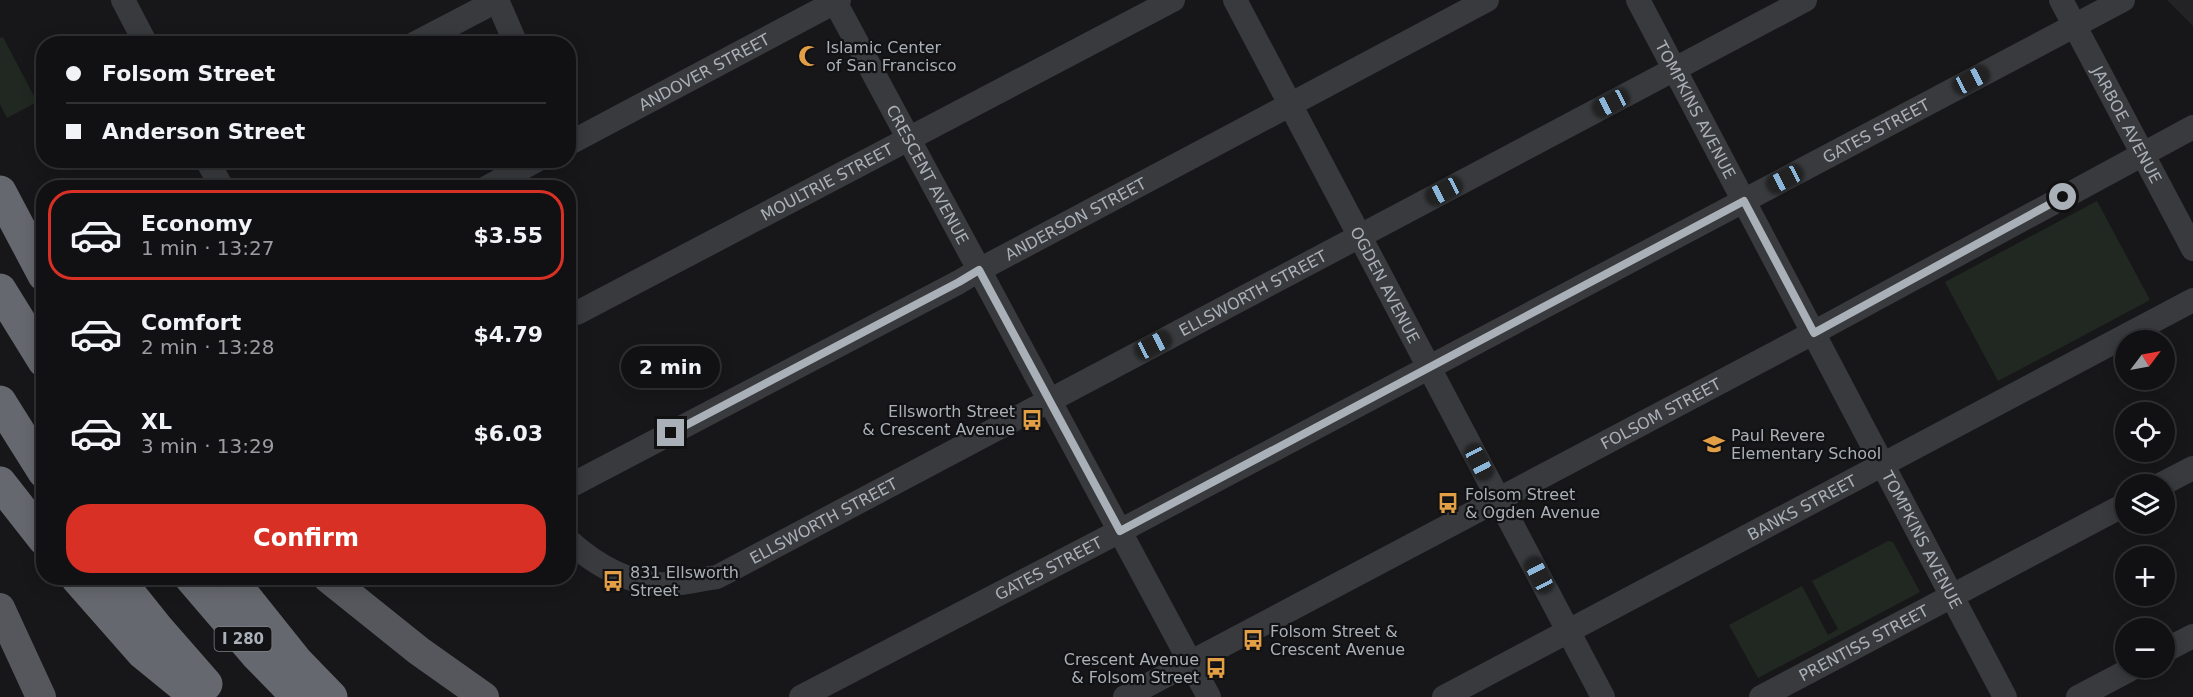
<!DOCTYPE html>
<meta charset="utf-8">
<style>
:root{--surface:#111113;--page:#1a1a1c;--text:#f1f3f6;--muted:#9c9da0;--line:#303133;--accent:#d93025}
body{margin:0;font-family:"DejaVu Sans",sans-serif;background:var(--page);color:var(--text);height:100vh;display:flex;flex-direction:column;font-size:22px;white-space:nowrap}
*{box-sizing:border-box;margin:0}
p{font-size:20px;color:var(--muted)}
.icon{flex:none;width:33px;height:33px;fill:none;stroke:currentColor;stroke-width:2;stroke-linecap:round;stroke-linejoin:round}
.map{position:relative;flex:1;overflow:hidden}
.side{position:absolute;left:36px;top:180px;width:540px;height:405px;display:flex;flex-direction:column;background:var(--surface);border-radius:24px;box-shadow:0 3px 15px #0003,0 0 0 2px var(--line)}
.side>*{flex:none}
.hud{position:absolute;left:36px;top:36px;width:540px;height:132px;border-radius:24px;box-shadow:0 3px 15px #0003,0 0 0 2px var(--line);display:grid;align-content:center;height:132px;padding:0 30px;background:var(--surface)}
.needle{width:39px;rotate:58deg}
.tools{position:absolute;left:2115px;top:330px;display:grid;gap:12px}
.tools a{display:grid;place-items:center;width:60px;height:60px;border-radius:50%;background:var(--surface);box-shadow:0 3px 15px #0003,0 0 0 2px var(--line);font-size:30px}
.end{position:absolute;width:27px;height:27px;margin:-14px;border:8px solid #aab0b8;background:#111;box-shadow:0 0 0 3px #111}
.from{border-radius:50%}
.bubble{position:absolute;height:42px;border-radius:21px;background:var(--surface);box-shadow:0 3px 15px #0003,0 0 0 2px var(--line);font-size:20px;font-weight:700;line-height:42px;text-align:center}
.car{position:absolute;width:18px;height:36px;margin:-18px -9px;border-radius:8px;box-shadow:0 0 4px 2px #0007;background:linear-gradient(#222 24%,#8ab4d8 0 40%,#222 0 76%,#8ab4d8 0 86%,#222 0)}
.hud b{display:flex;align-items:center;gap:21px;height:57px;font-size:22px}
.hud b+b{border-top:2px solid var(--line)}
.hud i{width:15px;height:15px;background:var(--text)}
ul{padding:10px 0 0;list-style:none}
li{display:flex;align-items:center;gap:18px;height:90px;margin:0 12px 9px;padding:0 18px;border:3px solid transparent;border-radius:24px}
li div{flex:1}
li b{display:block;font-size:22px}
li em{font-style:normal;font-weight:700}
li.current{border-color:var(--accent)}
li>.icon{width:54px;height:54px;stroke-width:1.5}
.action{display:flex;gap:12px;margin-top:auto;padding:12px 30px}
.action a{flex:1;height:69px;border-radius:24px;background:var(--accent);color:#fff;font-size:24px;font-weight:700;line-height:69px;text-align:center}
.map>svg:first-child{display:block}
.built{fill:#232326}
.green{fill:#212822}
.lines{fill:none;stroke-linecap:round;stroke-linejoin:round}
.minor{stroke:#383a3d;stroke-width:24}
.major{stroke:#55575c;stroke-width:30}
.highway{stroke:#65686e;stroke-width:33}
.route{stroke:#aab0b8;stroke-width:8}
.labels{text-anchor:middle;stroke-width:4.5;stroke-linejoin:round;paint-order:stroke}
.shield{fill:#121214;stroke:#7c8187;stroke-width:1.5}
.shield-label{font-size:15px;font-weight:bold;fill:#aab0b8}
.poi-label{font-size:16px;fill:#aab0b8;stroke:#121214;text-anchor:start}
.street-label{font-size:16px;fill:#aab0b8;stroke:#121214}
</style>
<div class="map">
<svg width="2193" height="697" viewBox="0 0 2193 697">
<rect width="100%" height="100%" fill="#171719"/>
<!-- built -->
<path class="built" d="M2167,0h26v26z"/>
<!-- green -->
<g class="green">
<path d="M3,37l34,65 -30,16 -7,-14v-66z"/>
<path d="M2097,201l53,99 -152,81 -53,-99z"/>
<path d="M1888,541l5,1 27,50 -162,86 -29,-53 73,-39 26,49 10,-6 -26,-48z"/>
</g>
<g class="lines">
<!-- minor -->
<g class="minor">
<path d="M123,0l23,44"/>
<path d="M497,0l19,44"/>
<path id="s1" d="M834,0l375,697"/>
<path id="s2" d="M1235,0l368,697"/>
<path id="s3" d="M1638,0l367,697"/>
<path id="s4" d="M2061,0l132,249"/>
<path d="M414,44l84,-44"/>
<path id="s5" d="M568,144l271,-144"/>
<path d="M207,160l15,28"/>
<path d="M486,188l51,-28"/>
<path id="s6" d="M577,313l596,-313"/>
<path d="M2162,484l31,-16"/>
<path id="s7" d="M568,487l391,-205 20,-12 508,-270"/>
<path id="s8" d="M568,540c27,25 65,47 102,44 16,-1 32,-5 47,-7l1088,-577"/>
<path d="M2164,651l29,-15"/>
<path id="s9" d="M801,697l319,-166 1003,-531"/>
<path id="s10" d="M1125,697l688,-364 380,-206"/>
<path id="s11" d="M1444,697l749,-397"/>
<path id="s12" d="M1761,697l365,-193"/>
<path d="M2078,697l55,-29"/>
</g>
<!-- major -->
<g class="major">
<path d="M328,578l91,73 65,46"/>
<path d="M0,608l41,89"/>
</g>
<!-- highway -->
<g class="highway">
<path d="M0,192l44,83"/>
<path d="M0,290l44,71"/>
<path d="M0,402l44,70"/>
<path d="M0,483l44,56"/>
<path d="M77,578l66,75 54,44"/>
<path d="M117,578l40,50 49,56"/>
<path d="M191,578l66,77 41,42"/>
<path d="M230,578l67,84 34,35"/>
</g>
</g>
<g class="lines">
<!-- route -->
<path class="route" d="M671,433l288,-151 20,-12 141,261 624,-330 70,132 249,-136"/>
</g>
<!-- icons -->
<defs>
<symbol id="mosque-bare" viewBox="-9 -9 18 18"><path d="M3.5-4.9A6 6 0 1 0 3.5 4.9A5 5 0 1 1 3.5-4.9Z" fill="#e39f45" stroke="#121214" stroke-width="2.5" paint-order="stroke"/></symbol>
<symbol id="bus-bare" viewBox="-9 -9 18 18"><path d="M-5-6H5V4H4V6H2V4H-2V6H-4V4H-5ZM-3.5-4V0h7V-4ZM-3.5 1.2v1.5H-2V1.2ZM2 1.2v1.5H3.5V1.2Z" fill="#e39f45" stroke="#121214" stroke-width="2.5" paint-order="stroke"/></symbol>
<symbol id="school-bare" viewBox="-9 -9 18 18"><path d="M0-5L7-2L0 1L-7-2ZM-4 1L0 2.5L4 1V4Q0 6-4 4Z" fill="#e39f45" stroke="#121214" stroke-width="2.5" paint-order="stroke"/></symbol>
</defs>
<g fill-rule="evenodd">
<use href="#mosque-bare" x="794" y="41" width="30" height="30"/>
<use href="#bus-bare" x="1017" y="405" width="30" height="30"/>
<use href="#school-bare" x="1699" y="429" width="30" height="30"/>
<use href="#bus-bare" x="1433" y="488" width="30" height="30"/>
<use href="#bus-bare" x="598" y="566" width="30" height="30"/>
<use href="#bus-bare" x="1238" y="625" width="30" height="30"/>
<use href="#bus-bare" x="1201" y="653" width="30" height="30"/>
</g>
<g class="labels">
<!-- shield labels -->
<rect class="shield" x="214.5" y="627" width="57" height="24" rx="4.5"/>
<g class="shield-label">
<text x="243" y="644">I 280</text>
</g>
<!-- poi labels -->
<g class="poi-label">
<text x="826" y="53">Islamic Center<tspan x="826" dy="18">of San Francisco</tspan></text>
<text x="1015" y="417" text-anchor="end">Ellsworth Street<tspan x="1015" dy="18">&amp; Crescent Avenue</tspan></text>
<text x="1731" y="441">Paul Revere<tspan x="1731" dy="18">Elementary School</tspan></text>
<text x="1465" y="500">Folsom Street<tspan x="1465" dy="18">&amp; Ogden Avenue</tspan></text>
<text x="630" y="578">831 Ellsworth<tspan x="630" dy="18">Street</tspan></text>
<text x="1270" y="637">Folsom Street &amp;<tspan x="1270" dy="18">Crescent Avenue</tspan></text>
<text x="1199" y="665" text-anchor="end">Crescent Avenue<tspan x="1199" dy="18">&amp; Folsom Street</tspan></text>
</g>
<!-- street labels -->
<g class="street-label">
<text dy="6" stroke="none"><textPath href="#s5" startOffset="154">ANDOVER STREET</textPath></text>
<text dy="6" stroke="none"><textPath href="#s3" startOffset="124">TOMPKINS AVENUE</textPath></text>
<text dy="6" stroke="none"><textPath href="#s4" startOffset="141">JARBOE AVENUE</textPath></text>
<text dy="6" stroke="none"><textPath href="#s9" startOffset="1215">GATES STREET</textPath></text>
<text dy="6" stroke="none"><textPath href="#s1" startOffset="198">CRESCENT AVENUE</textPath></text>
<text dy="6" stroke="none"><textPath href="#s6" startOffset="282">MOULTRIE STREET</textPath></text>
<text dy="6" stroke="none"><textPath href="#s7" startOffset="574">ANDERSON STREET</textPath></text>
<text dy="6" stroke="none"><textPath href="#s2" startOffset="322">OGDEN AVENUE</textPath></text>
<text dy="6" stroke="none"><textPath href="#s8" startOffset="768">ELLSWORTH STREET</textPath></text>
<text dy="6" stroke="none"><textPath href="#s10" startOffset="606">FOLSOM STREET</textPath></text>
<text dy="6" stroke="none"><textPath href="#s11" startOffset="405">BANKS STREET</textPath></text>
<text dy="6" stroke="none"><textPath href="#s8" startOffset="282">ELLSWORTH STREET</textPath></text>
<text dy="6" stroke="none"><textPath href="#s3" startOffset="610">TOMPKINS AVENUE</textPath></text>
<text dy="6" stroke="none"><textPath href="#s9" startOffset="279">GATES STREET</textPath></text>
<text dy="6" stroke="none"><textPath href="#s12" startOffset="116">PRENTISS STREET</textPath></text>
</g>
</g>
</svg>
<div class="tools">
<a><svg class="needle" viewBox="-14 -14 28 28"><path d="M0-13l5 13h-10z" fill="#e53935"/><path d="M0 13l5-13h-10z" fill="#9c9da0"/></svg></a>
<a><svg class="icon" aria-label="locate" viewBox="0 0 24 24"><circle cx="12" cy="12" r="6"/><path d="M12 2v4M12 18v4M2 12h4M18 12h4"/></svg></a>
<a><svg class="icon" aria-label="layers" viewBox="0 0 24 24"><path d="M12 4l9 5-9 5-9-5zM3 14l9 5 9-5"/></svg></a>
<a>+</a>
<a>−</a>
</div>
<i class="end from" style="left:2063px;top:197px"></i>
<i class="end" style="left:671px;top:433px"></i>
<div class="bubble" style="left:621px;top:346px;width:99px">2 min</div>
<i class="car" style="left:1971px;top:80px;rotate:62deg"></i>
<i class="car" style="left:1611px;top:103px;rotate:242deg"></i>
<i class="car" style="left:1785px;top:179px;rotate:242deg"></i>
<i class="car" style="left:1444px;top:191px;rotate:242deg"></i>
<i class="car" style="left:1153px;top:345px;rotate:62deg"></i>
<i class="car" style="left:1479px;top:462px;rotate:152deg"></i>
<i class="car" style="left:1539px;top:575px;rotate:332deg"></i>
<div class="hud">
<b><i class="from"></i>Folsom Street</b>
<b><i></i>Anderson Street</b>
</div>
<section class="side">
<ul>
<li class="current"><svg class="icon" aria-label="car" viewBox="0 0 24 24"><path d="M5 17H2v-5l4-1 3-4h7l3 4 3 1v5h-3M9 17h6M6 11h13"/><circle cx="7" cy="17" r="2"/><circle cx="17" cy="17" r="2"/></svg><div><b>Economy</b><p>1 min · 13:27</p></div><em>$3.55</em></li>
<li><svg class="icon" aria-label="car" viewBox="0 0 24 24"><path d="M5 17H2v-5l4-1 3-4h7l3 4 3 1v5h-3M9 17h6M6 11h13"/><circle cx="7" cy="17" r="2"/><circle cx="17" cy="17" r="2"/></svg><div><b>Comfort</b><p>2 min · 13:28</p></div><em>$4.79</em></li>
<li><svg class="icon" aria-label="car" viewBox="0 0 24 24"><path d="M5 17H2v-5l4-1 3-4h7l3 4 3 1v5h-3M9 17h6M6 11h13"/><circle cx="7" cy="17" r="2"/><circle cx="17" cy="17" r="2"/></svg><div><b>XL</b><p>3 min · 13:29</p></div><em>$6.03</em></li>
</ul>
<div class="action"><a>Confirm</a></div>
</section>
</div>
